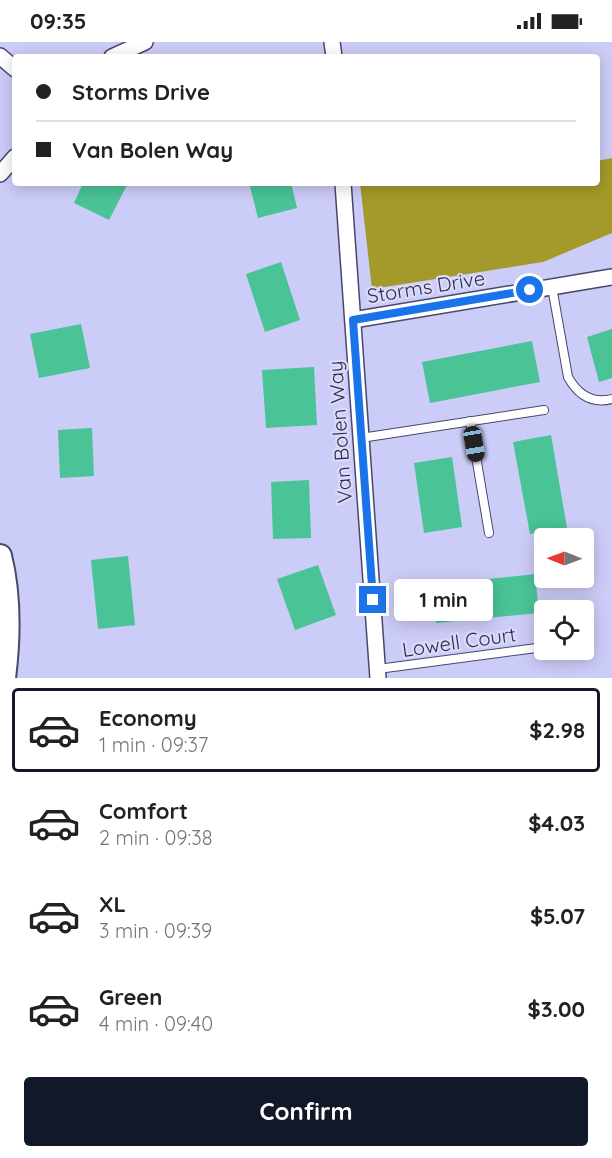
<!DOCTYPE html>
<meta charset="utf-8">
<style>
:root{--surface:#fff;--page:#f6f6f6;--text:#222;--muted:#767676;--line:#e0e0e0;--accent:#111827}
body{margin:0;font-family:Quicksand,sans-serif;background:var(--page);color:var(--text);height:100vh;display:flex;flex-direction:column;font-size:22px;white-space:nowrap}
*{box-sizing:border-box;margin:0}
p{font-size:20px;color:var(--muted)}
.icon{flex:none;width:33px;height:33px;fill:none;stroke:currentColor;stroke-width:2;stroke-linecap:round;stroke-linejoin:round}
.map{position:relative;height:636px;overflow:hidden}
.side{display:flex;flex-direction:column;background:var(--surface);flex:1}
.side>*{flex:none}
.hud{position:absolute;left:12px;top:12px;width:588px;height:132px;border-radius:6px;box-shadow:0 3px 15px #0003;display:grid;align-content:center;height:132px;padding:0 24px;background:var(--surface)}
.needle{width:39px;rotate:271deg}
.tools{position:absolute;left:534px;top:486px;display:grid;gap:12px}
.tools a{display:grid;place-items:center;width:60px;height:60px;border-radius:6px;background:var(--surface);box-shadow:0 3px 15px #0003;font-size:30px}
.end{position:absolute;width:27px;height:27px;margin:-14px;border:8px solid #1a73e8;background:#fff;box-shadow:0 0 0 3px #fff}
.from{border-radius:50%}
.bubble{position:absolute;height:42px;border-radius:6px;background:var(--surface);box-shadow:0 3px 15px #0003;font-size:20px;font-weight:700;line-height:42px;text-align:center}
.car{position:absolute;width:18px;height:36px;margin:-18px -9px;border-radius:8px;box-shadow:0 0 4px 2px #0007;background:linear-gradient(#222 24%,#8ab4d8 0 40%,#222 0 76%,#8ab4d8 0 86%,#222 0)}
.hud b{display:flex;align-items:center;gap:21px;height:57px;font-size:22px}
.hud b+b{border-top:2px solid var(--line)}
.hud i{width:15px;height:15px;background:var(--text)}
ul{padding:10px 0 0;list-style:none}
li{display:flex;align-items:center;gap:18px;height:84px;margin:0 12px 9px;padding:0 12px;border:3px solid transparent;border-radius:6px}
li div{flex:1}
li b{display:block;font-size:22px}
li em{font-style:normal;font-weight:700}
li.on{border-color:var(--accent)}
li>.icon{width:54px;height:54px;stroke-width:1.5}
.primary-button{display:flex;gap:12px;margin-top:auto;padding:12px 24px}
.primary-button a{flex:1;height:69px;border-radius:6px;background:var(--accent);color:#fff;font-size:24px;font-weight:700;line-height:69px;text-align:center}
.status{display:flex;justify-content:space-between;align-items:center;height:42px;padding:0 30px;background:var(--surface);direction:ltr}
.status svg{height:16px;fill:currentColor}
.map>svg:first-child{display:block}
.forest{fill:#a39a2b}
.building{fill:#4ac396}
.lines{fill:none;stroke-linecap:round;stroke-linejoin:round}
.service-casing{stroke:#48476c;stroke-width:10}
.minor-casing{stroke:#48476c;stroke-width:18}
.secondary-casing{stroke:#48476c;stroke-width:26}
.service{stroke:#fff;stroke-width:8}
.minor{stroke:#fff;stroke-width:15}
.secondary{stroke:#fff;stroke-width:22}
.route{stroke:#1a73e8;stroke-width:8}
.labels{text-anchor:middle;stroke-width:4.5;stroke-linejoin:round;paint-order:stroke}
.street-label{font-size:20px;fill:#2e2e3f;stroke:#dadafe}
</style>
<div class="status"><b>09:35</b><svg viewBox="0 0 49 12"><path d="M0 12V9h3v3zM5 12V6h3v6zM10 12V3h3v9zM15 12V0h3v12zM26 1h20v11H26zM47 4h2v5h-2z"/></svg></div>
<div class="map">
<svg width="612" height="636" viewBox="0 0 612 636">
<rect width="100%" height="100%" fill="#ccccf8"/>
<!-- forest -->
<path class="forest" d="M612,116v75l-69,29 -171,27 -12,-106h237v-22z"/>
<!-- building -->
<g class="building">
<path d="M83,141h45l-19,37 -35,-17z"/>
<path d="M249,141h42l6,25 -39,10z"/>
<path d="M281,220l19,58 -35,12 -19,-58z"/>
<path d="M81,282l9,44 -51,10 -9,-44z"/>
<path d="M612,287v49l-13,4 -12,-45z"/>
<path d="M532,299l8,41 -110,21 -8,-41z"/>
<path d="M314,325l3,58 -51,3 -4,-58z"/>
<path d="M92,386l2,48 -34,2 -2,-48z"/>
<path d="M551,393l16,93 -37,6 -17,-92z"/>
<path d="M452,415l10,70 -38,6 -10,-70z"/>
<path d="M309,438l2,58 -38,1 -2,-57z"/>
<path d="M128,514l7,69 -37,4 -7,-69z"/>
<path d="M318,523l18,50 -41,15 -18,-51z"/>
<path d="M535,532l4,39 -103,10 -4,-38z"/>
</g>
<g class="lines">
<defs>
<g id="service">
<path d="M552,245l16,90c10,18 24,27 44,22"/>
<path d="M470,379l19,112"/>
<path d="M361,396l183,-28"/>
<path d="M378,627l166,-22"/>
</g>
<g id="minor">
<path d="M332,0l2,15"/>
<path d="M0,14l15,13"/>
<path d="M112,15l33,-15"/>
<path d="M0,132l15,-17"/>
<path d="M343,141l35,495"/>
<path d="M353,278l259,-43"/>
</g>
<path id="secondary" d="M0,514c10,40 9,82 4,122"/>
</defs>
<!-- service casing -->
<use href="#service" class="service-casing"/>
<!-- minor casing -->
<use href="#minor" class="minor-casing"/>
<!-- secondary casing -->
<use href="#secondary" class="secondary-casing"/>
<!-- service -->
<use href="#service" class="service"/>
<!-- minor -->
<use href="#minor" class="minor"/>
<!-- secondary -->
<use href="#secondary" class="secondary"/>
</g>
<g class="lines">
<!-- route -->
<path class="route" d="M373,558l-20,-280 177,-30"/>
</g>
<g class="labels">
<!-- street labels -->
<g class="street-label">
<text transform="translate(426 245) rotate(-9)" y="7">Storms Drive</text>
<text transform="translate(340 390) rotate(-94)" y="7">Van Bolen Way</text>
<text transform="translate(459 600) rotate(-8)" y="7">Lowell Court</text>
</g>
</g>
</svg>
<div class="tools">
<a><svg class="needle" viewBox="-14 -14 28 28"><path d="M0-13l5 13h-10z" fill="#e53935"/><path d="M0 13l5-13h-10z" fill="#767676"/></svg></a>
<a><svg class="icon" aria-label="locate" viewBox="0 0 24 24"><circle cx="12" cy="12" r="6"/><path d="M12 2v4M12 18v4M2 12h4M18 12h4"/></svg></a>
</div>
<i class="end from" style="left:530px;top:248px"></i>
<i class="end" style="left:373px;top:558px"></i>
<div class="bubble" style="left:394px;top:537px;width:99px">1 min</div>
<i class="car" style="left:474px;top:402px;rotate:170deg"></i>
<div class="hud">
<b><i class="from"></i>Storms Drive</b>
<b><i></i>Van Bolen Way</b>
</div>
</div>
<section class="side">
<ul>
<li class="on"><svg class="icon" aria-label="car" viewBox="0 0 24 24"><path d="M5 17H2v-5l4-1 3-4h7l3 4 3 1v5h-3M9 17h6M6 11h13"/><circle cx="7" cy="17" r="2"/><circle cx="17" cy="17" r="2"/></svg><div><b>Economy</b><p>1 min · 09:37</p></div><em>$2.98</em></li>
<li><svg class="icon" aria-label="car" viewBox="0 0 24 24"><path d="M5 17H2v-5l4-1 3-4h7l3 4 3 1v5h-3M9 17h6M6 11h13"/><circle cx="7" cy="17" r="2"/><circle cx="17" cy="17" r="2"/></svg><div><b>Comfort</b><p>2 min · 09:38</p></div><em>$4.03</em></li>
<li><svg class="icon" aria-label="car" viewBox="0 0 24 24"><path d="M5 17H2v-5l4-1 3-4h7l3 4 3 1v5h-3M9 17h6M6 11h13"/><circle cx="7" cy="17" r="2"/><circle cx="17" cy="17" r="2"/></svg><div><b>XL</b><p>3 min · 09:39</p></div><em>$5.07</em></li>
<li><svg class="icon" aria-label="car" viewBox="0 0 24 24"><path d="M5 17H2v-5l4-1 3-4h7l3 4 3 1v5h-3M9 17h6M6 11h13"/><circle cx="7" cy="17" r="2"/><circle cx="17" cy="17" r="2"/></svg><div><b>Green</b><p>4 min · 09:40</p></div><em>$3.00</em></li>
</ul>
<div class="primary-button"><a>Confirm</a></div>
</section>
